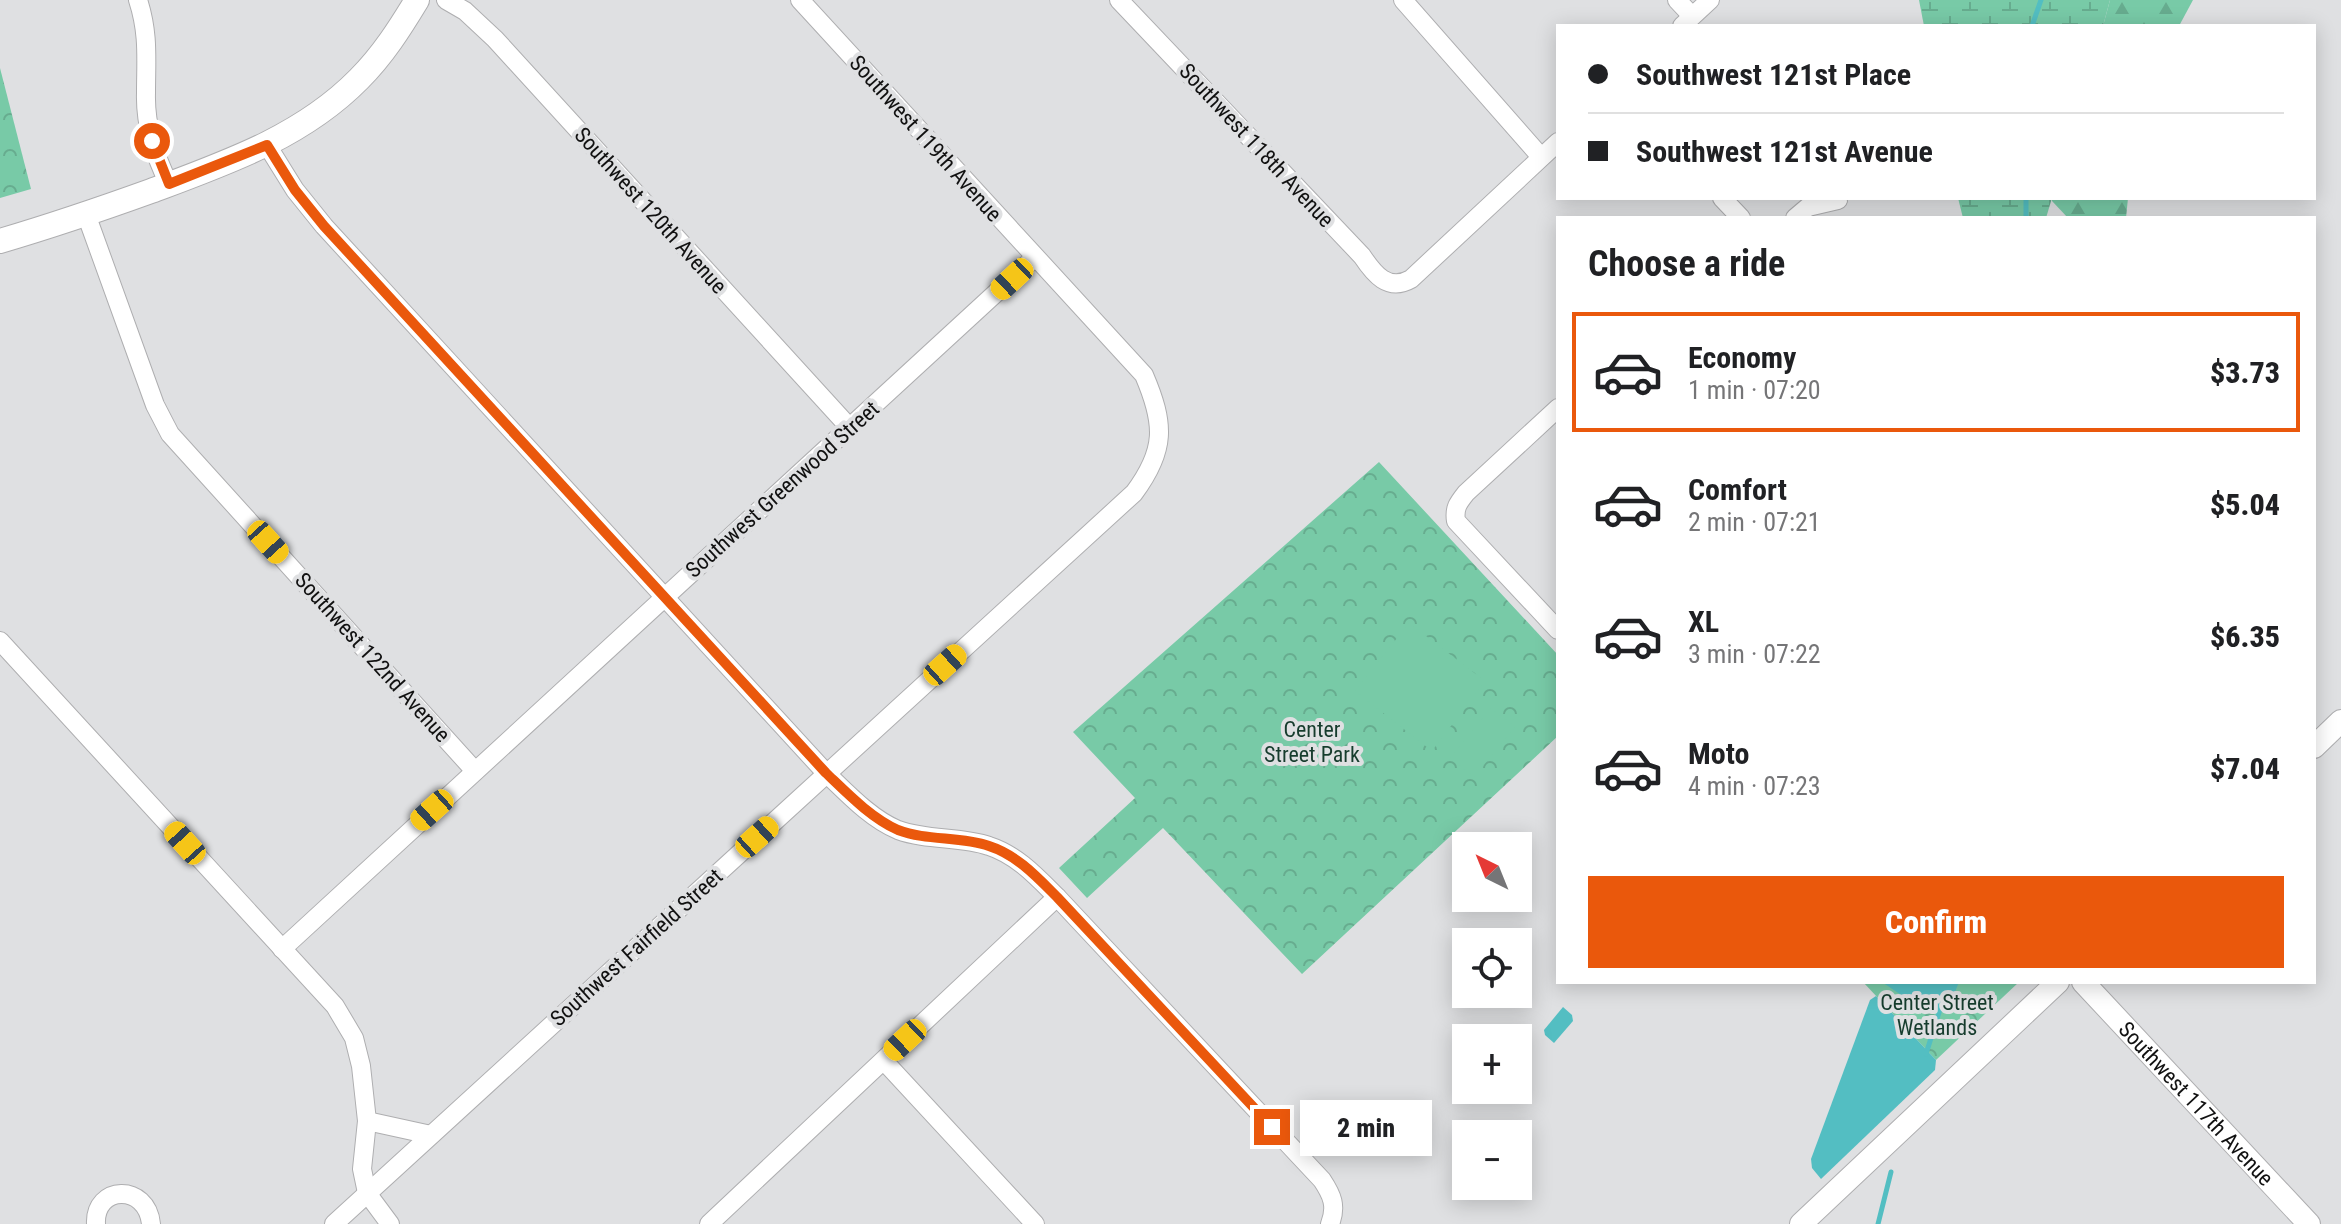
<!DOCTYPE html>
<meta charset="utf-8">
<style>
:root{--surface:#fff;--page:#f2f2f2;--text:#202124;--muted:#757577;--line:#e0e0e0;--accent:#ea580c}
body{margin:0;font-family:"Roboto Condensed",sans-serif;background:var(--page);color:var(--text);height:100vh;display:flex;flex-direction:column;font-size:30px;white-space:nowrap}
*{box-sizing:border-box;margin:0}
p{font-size:26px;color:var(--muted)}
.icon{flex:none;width:44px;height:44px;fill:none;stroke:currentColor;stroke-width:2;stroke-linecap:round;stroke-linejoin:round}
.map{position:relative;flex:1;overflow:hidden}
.side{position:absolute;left:1556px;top:216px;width:760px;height:768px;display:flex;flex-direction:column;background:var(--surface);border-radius:0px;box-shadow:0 4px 20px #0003}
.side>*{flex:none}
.hud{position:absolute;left:1556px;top:24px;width:760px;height:176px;border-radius:0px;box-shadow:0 4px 20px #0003;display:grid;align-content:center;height:176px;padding:0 32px;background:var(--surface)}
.needle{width:52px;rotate:317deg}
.buttons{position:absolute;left:1452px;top:832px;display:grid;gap:16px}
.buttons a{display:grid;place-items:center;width:80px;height:80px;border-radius:0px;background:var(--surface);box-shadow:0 4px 20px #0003;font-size:40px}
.end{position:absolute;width:36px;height:36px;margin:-18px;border:10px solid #ea580c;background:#fff;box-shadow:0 0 0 4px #fff}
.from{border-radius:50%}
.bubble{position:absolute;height:56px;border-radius:0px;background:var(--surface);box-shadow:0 4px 20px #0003;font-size:26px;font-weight:800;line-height:56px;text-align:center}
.car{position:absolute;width:24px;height:48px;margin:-24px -12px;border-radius:10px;box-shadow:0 0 6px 2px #0007;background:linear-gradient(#f5c518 24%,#345 0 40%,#f5c518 0 76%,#345 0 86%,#f5c518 0)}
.hud b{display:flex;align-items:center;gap:28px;height:76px;font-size:30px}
.hud b+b{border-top:2px solid var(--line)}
.hud i{width:20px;height:20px;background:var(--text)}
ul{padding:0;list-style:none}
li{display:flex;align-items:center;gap:24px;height:120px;margin:0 16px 12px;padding:0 16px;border:4px solid transparent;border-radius:0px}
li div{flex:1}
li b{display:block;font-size:30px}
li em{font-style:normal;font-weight:800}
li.current{border-color:var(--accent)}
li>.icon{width:72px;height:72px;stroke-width:1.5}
h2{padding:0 32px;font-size:36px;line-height:96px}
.cta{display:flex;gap:16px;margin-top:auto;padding:16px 32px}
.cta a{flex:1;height:92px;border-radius:0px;background:var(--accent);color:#fff;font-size:32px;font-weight:800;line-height:92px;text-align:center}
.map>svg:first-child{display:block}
.forest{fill:url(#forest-firs)}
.wetland{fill:url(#wetland-marsh)}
.park{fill:url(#park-crowns)}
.pitch{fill:#78caa7}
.water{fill:#53bec2}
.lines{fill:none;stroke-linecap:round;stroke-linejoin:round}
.stream{stroke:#53bec2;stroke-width:5}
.minor-casing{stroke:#aeaeb0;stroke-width:20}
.tertiary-casing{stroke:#aeaeb0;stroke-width:24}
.secondary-casing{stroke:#aeaeb0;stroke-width:26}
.minor{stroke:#fff;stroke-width:18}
.tertiary{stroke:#fff;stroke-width:22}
.secondary{stroke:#fff;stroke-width:24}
.route{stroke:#ea580c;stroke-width:10}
.labels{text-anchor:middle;stroke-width:8;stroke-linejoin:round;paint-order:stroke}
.street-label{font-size:22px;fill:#111;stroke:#dfe0e2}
.park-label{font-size:22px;fill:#163c2d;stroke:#dfe0e2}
</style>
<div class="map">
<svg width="2341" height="1224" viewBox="0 0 2341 1224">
<defs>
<pattern id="forest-firs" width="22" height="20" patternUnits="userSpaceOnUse" patternTransform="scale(2)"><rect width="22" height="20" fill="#78caa7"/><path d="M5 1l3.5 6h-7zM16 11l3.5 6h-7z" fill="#67ac8f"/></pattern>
<pattern id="wetland-marsh" width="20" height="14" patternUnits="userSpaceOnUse" patternTransform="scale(2)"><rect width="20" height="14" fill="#78caa7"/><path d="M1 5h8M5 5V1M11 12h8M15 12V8" fill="none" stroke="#67ac8f"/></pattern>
<pattern id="park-crowns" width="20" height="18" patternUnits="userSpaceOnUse" patternTransform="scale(2)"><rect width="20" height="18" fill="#78caa7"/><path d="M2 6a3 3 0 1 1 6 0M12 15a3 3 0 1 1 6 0" fill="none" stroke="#67ac8f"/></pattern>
</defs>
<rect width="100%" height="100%" fill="#dfe0e2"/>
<!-- forest -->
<g class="forest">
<path d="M2110,0h83l-14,26h-76z"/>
<path d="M2052,198h76l-2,20h-58l-16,-17z"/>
</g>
<!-- wetland -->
<g class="wetland">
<path d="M1919,0h191l-7,26h-179z"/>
<path d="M1958,198h94l-6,20h-83z"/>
</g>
<!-- park -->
<g class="park">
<path d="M0,68l31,121 -31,9z"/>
<path d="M1379,462l179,193v81l-256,238 -139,-146 -76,70 -28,-30 76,-70 -62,-66z"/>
<path d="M1863,982h156l-83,78z"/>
</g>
<!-- pitch -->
<g class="pitch">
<path d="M1409,623l76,58 -53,70 -77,-60z"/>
<path d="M1491,708l24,19 -41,50 -24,-19z"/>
</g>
<!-- water -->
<g class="water">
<path d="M1882,982h77l-10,25c-24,6 -48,-12 -67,-25z"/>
<path d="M1876,996l60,64 -1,10 -114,109 -9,-11 -1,-9 59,-159z"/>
<path d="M1563,1007l9,8 1,6 -19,22 -9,-8 -1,-5z"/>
</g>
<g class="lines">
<!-- stream -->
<g class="stream">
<path d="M2032,26l9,-26"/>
<path d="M2026,198v20"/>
<path d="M1926,1054l15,-48"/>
<path d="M1878,1224l13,-52"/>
</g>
<defs>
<g id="minor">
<path d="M138,0c11,34 8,59 8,93 -1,32 9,63 23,91"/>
<path d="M446,0l19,11 30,28 355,389"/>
<path d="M1119,0l243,256c12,18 26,36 49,23l147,-137"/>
<path d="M1403,0l138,157"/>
<path d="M1677,0l15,16"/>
<path d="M1682,26l28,-26"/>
<path d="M267,145l28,45 29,36 502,547c21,20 45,46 72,57 30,11 63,6 91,16 28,9 48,31 68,51l265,283c10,15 15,26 8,44"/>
<path d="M1722,198l19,20"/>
<path d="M86,214l69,191 15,29 305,337"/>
<path d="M1795,218l13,-11 30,-7"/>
<path d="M1558,408l-92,85c-8,10 -12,15 -10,28l102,109"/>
<path d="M0,641l335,365 19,32 7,28 6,55 -5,48 5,24 23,31"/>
<path d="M282,949l753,-692"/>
<path d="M884,1061l151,163"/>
<path d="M367,1121l64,14"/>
<path d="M96,1224c-2,-39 51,-41 55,0"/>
<path d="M334,1224l800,-731c32,-43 31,-69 10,-118l-344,-375"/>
<path d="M709,1224l348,-327"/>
</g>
<g id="tertiary">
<path d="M2314,747l27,-26"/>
<path id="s1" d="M2083,982l226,242"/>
<path d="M1801,1224l257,-242"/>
</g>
<path id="secondary" d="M0,241c51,-15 101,-32 151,-50 75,-28 151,-54 208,-112 24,-24 41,-51 58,-79"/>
</defs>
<!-- minor casing -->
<use href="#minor" class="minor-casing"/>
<!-- tertiary casing -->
<use href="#tertiary" class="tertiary-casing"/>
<!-- secondary casing -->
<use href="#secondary" class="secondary-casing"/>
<!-- minor -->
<use href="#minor" class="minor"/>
<!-- tertiary -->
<use href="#tertiary" class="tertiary"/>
<!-- secondary -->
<use href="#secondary" class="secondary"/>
</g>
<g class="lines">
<!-- route -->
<path class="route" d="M152,141l17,43 98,-39 28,45 29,36 502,547c21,20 45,45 72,57 29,11 62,6 91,16 28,9 48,31 68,51l215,230"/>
</g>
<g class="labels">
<!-- street labels -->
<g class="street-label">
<text transform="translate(926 138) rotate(48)" y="8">Southwest 119th Avenue</text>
<text transform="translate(1257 145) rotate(47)" y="8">Southwest 118th Avenue</text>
<text transform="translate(651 210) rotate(48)" y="8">Southwest 120th Avenue</text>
<text transform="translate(782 489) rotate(-42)" y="8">Southwest Greenwood Street</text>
<text transform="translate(373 657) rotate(48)" y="8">Southwest 122nd Avenue</text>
<text transform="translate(636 947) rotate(-42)" y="8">Southwest Fairfield Street</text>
<text dy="8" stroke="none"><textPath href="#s1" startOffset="166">Southwest 117th Avenue</textPath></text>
</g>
<!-- park labels -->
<g class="park-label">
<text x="1312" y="737">Center<tspan x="1312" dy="25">Street Park</tspan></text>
<text x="1937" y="1010">Center Street<tspan x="1937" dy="25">Wetlands</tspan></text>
</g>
</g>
</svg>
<div class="buttons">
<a><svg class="needle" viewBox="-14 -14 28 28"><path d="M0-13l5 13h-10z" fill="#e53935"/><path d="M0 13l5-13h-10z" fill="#757577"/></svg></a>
<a><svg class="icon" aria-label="locate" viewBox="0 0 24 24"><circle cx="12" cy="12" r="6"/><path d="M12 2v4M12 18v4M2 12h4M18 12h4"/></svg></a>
<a>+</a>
<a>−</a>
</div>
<i class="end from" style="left:152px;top:141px"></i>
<i class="end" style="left:1272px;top:1127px"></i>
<div class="bubble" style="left:1300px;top:1100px;width:132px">2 min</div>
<i class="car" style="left:1012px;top:279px;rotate:227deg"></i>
<i class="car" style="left:268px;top:542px;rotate:138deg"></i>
<i class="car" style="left:945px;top:665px;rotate:48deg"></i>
<i class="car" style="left:432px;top:810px;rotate:228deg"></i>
<i class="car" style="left:757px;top:837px;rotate:48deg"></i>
<i class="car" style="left:185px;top:843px;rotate:318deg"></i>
<i class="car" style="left:905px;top:1040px;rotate:227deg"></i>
<div class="hud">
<b><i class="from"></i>Southwest 121st Place</b>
<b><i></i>Southwest 121st Avenue</b>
</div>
<section class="side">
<h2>Choose a ride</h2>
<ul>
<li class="current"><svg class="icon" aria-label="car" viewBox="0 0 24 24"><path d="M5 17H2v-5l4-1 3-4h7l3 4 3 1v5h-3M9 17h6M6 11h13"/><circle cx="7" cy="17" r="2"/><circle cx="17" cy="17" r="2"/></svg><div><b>Economy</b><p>1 min · 07:20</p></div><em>$3.73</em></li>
<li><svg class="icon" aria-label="car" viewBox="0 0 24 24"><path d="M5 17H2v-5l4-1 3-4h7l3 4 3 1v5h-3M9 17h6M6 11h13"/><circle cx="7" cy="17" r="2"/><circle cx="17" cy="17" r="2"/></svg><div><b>Comfort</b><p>2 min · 07:21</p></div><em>$5.04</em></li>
<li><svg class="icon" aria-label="car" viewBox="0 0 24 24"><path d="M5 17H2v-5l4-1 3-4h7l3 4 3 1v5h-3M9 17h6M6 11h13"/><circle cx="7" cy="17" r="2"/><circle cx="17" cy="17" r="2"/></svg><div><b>XL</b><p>3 min · 07:22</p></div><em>$6.35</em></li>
<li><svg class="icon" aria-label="car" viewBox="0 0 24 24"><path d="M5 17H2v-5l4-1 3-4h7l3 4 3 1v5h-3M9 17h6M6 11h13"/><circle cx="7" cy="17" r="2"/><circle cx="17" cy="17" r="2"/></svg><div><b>Moto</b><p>4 min · 07:23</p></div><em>$7.04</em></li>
</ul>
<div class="cta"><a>Confirm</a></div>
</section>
</div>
